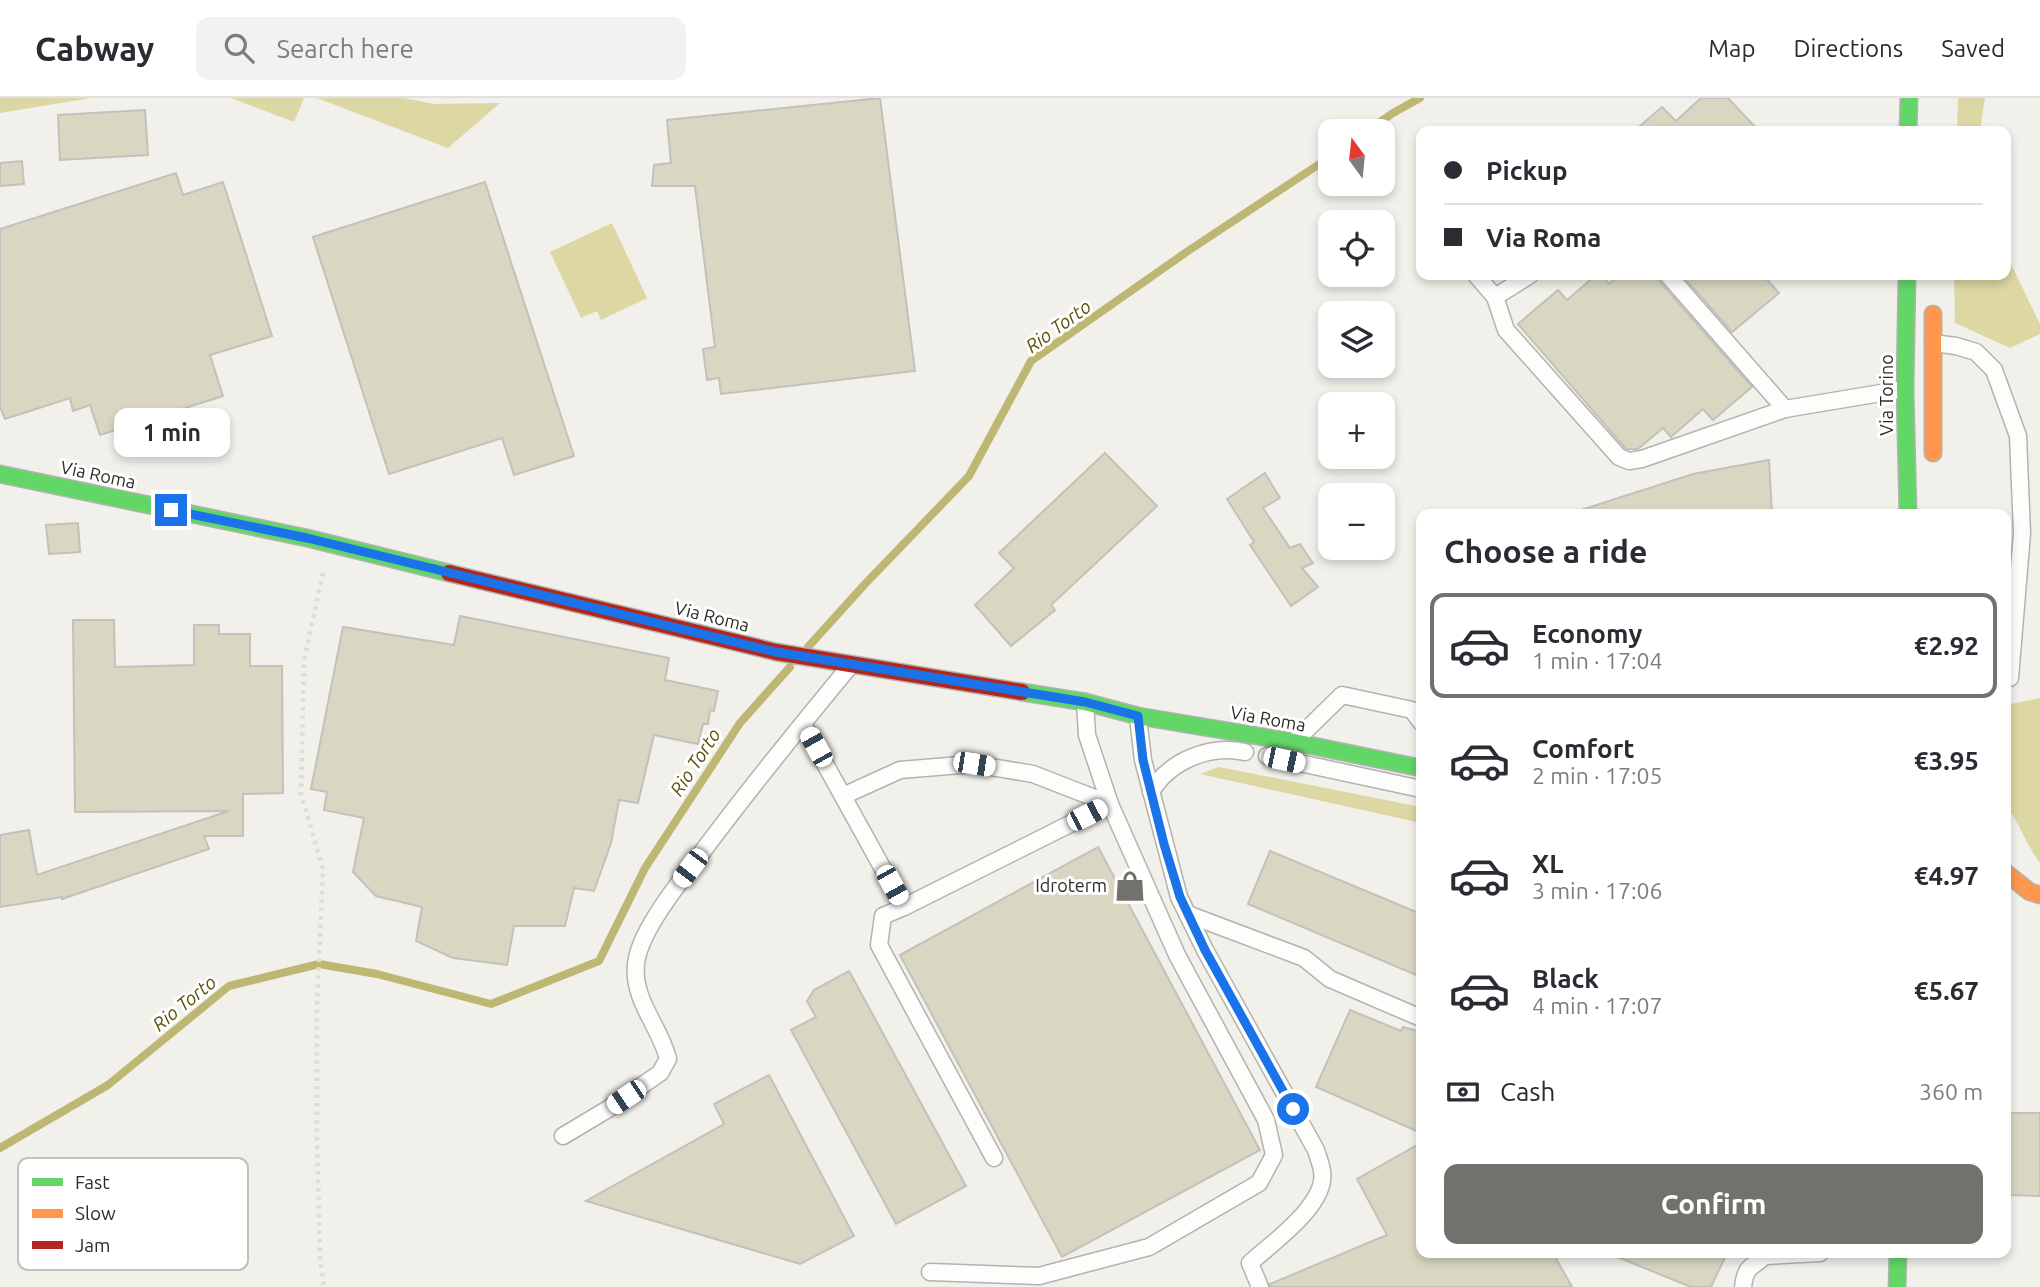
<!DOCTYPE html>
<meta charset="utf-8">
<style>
:root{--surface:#fff;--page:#f2f2f3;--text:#2b2b33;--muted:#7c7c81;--line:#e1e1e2;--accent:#72716c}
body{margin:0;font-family:Ubuntu,sans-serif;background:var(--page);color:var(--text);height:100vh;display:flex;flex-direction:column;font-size:26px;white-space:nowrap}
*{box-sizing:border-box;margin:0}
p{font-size:23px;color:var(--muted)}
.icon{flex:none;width:38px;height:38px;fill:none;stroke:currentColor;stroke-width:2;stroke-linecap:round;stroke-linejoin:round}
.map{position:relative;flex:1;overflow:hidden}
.panel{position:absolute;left:1416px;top:411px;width:595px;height:749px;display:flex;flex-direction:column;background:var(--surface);border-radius:14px;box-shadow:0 4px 10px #0003}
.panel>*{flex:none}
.top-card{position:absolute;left:1416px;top:28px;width:595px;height:154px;border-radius:14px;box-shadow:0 4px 10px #0003;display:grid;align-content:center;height:154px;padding:0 28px;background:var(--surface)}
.needle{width:46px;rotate:345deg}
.tools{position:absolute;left:1318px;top:21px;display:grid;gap:14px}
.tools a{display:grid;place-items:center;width:77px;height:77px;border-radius:14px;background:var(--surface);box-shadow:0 4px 10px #0003;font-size:35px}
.end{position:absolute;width:32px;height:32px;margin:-16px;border:9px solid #1a73e8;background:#fff;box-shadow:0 0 0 4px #fff}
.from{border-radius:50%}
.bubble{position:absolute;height:49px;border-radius:14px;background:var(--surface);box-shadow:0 4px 10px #0003;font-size:23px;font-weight:700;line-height:49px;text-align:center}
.car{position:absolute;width:21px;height:42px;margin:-21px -10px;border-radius:9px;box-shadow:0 0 5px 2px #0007;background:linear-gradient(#fff 24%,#345 0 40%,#fff 0 76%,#345 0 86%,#fff 0)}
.top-card b{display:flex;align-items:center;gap:24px;height:66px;font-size:26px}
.top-card b+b{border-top:2px solid var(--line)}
.top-card i{width:18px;height:18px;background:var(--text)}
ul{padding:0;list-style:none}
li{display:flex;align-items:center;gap:21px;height:105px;margin:0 14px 10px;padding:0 14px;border:4px solid transparent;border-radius:14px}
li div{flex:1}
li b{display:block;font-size:26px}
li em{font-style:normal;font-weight:700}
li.selected{border-color:var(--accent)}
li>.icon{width:63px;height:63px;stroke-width:1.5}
h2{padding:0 28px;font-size:32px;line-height:84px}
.pay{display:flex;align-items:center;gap:18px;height:77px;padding:0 28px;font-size:26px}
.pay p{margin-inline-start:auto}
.primary-button{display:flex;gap:14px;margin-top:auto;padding:14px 28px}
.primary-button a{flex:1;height:80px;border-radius:14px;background:var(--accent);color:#fff;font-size:28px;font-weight:700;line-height:80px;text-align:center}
header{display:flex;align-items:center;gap:42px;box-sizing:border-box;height:98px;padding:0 35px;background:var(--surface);border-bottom:2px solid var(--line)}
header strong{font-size:33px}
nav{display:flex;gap:38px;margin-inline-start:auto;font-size:24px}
.search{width:490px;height:63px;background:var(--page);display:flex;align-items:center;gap:18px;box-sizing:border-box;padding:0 24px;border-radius:14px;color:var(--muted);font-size:26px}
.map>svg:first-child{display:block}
.green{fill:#ddd7a3}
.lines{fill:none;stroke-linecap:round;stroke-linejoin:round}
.stream{stroke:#beb774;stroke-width:8}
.building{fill:#d9d6c2;stroke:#c2c1bc;stroke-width:2}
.lane-casing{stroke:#b3b2ae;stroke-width:19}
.fast-casing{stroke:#b3b2ae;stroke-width:19}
.slow-casing{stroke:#b3b2ae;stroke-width:19}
.jam-casing{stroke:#b3b2ae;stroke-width:19}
.path{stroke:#dcdcd9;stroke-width:4.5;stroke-dasharray:3.5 5;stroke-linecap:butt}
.lane{stroke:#fdfdfc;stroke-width:16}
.fast{stroke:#63d668;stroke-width:16}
.slow{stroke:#ff974d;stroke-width:16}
.jam{stroke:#b3261e;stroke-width:16}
.route{stroke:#1a73e8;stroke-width:9}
.labels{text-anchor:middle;stroke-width:6;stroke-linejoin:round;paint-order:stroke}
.street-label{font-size:18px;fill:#2d2c28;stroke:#fff}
.poi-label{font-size:18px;fill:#2d2c28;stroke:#fff;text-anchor:end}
.water-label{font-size:19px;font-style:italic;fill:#585107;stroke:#fff}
.key{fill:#fff;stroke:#c0c0be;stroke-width:2}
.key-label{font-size:19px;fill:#2d2c28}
</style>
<header>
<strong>Cabway</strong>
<div class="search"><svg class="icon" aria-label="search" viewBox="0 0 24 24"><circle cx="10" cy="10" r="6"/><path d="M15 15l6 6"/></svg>Search here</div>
<nav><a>Map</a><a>Directions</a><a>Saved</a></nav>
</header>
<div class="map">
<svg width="2040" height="1189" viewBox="0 0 2040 1189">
<rect width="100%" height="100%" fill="#f1f0ea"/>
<!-- green -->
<g class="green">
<path d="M0,0h91l-91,15z"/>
<path d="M231,0h73l-10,24z"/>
<path d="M317,0h87l30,6 66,-1 -52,45z"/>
<path d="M1958,0h27l-5,33h-23z"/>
<path d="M612,125l35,75 -46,22 -4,-9 -16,7 -31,-66z"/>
<path d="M2006,151l2,9 32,66v10l-30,14 -55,-25 -1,-48h52z"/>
<path d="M2040,600v165c-14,-18 -20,-40 -34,-57v-101z"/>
<path d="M1219,669l202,40v16l-221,-49z"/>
</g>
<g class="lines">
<!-- stream -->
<g class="stream">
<path d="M1367,33l26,-18 27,-15"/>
<path d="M808,549l57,-63 104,-108 62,-115 157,-110 142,-94"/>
<path d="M0,1050l108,-63 121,-99 90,-22 58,10 114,30 108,-43 46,-93 95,-145 50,-56"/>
</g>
</g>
<!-- building -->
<g class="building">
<path d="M880,0l35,273 -194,23 -2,-16 -12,2 -4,-31 12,-2 -20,-161h-43l2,-21 17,-2 -4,-43z"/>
<path d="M1701,0h27l31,33h-125l28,-24 14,14z"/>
<path d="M145,12l3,45 -88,5 -2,-45z"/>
<path d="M22,63l2,23 -24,2v-23z"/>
<path d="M176,75l7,22 40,-13 49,154 -62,19 13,41 -123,39 -10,-30 -17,6 -3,-13 -65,21 -5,-12v-178z"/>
<path d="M485,84l89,274 -60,19 -12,-37 -113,36 -76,-237z"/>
<path d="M1596,177h5l8,9 10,-9h39l2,7 92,105 -39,33 -10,-11 -32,28 -8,-9 -25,21h-12l-108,-125 40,-34 9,10z"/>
<path d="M1682,177h81l16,18 -47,39z"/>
<path d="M1105,355l52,53 -106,99 4,5 -44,36 -36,-41 39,-37 -15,-15z"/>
<path d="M1769,362l3,54h-191v-4l112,-36z"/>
<path d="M1265,375l15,25 -17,10 27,40 10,-4 13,19 -11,5 16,19 -27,19 -41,-61 4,-3 -27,-43z"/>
<path d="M78,425l2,29 -31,2 -3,-29z"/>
<path d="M460,518l209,42 -4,22 53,11 -4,20 -4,-1 -2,14h-5l-5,20 -44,-9 -16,68 -19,-3 -8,43 -17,48 -20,-3 -9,38h-51l-7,39 -54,-7 -37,-17 6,-34 -46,-11 -23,-24 11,-54 -40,-8 3,-18 -16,-3 32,-162 111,18z"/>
<path d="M73,522h41l1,47 79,-2v-40h25v9h31v32h32l1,127 -40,1v42h-39l5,13 -147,50v-2l-62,10v-72l29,-5 8,45 192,-64 -154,1z"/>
<path d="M1098,749l162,303 -198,107 -162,-302z"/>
<path d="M1270,753l151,63v63l-173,-73z"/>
<path d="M849,873l117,215 -70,38 -105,-194 25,-13 -9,-16 7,-11z"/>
<path d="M1350,912l51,21 2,-4 18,5v101l-105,-46z"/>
<path d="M769,977l85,161 -54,28 -214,-63 138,-77 -10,-20z"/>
<path d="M2006,1015h34v83l-34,-1z"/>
<path d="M1421,1045v110h132l19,34h-302v-3l117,-49 -30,-56z"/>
<path d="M1727,1155l-16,34h-20l-81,-33z"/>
</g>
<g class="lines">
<defs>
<g id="lane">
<path d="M1476,177l19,22 11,33 113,127 10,4 13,-2 143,-50 120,-20"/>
<path d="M1668,177l117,134"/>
<path d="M1495,199l35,-22"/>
<path d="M1933,245l23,3 20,6 18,18 24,66 4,97 -12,145"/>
<path d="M1138,619l5,43 36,137 26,53 111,200c2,7 5,14 6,21 6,33 -50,72 -72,92l10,24"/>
<path d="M803,626l101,183 -21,9 -4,29 115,213"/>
<path d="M1296,642l46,-45 70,15 9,12"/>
<path d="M1267,658l154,33"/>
<path d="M1151,694c18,-31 59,-48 94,-40"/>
<path d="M843,698l57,-26 73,-6 60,10 77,30"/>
<path d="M904,809l206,-103"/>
<path d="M1190,817l114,43 26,21 91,39"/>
<path d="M563,1038l45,-27 52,-36 8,-14c-8,-33 -36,-59 -32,-95 3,-31 40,-77 58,-101 50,-68 103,-133 156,-197"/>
<path d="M1766,1158l54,-3"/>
<path d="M930,1174l109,4 110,-29 110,-64 15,-28 -8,-35 -89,-165 -67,-151 -23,-69 -2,-33"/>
<path d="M1743,1189c3,-26 12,-18 24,-34"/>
</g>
<g id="fast">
<path d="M1908,33l1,-33"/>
<path d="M1907,177l-2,114 3,125"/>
<path d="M0,376l307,64 142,35"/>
<path d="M1022,594l63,10 53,14 156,26 127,26"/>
<path d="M1897,1189l1,-34"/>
</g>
<g id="slow">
<path d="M1933,216v139"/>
<path d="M2006,775l24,19 10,3"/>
</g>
<path id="jam" d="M449,475l327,79 246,40"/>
</defs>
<!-- lane casing -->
<use href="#lane" class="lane-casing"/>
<!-- fast casing -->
<use href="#fast" class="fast-casing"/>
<!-- slow casing -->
<use href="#slow" class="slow-casing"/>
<!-- jam casing -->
<use href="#jam" class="jam-casing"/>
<!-- path -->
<path class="path" d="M323,475l-19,87 -3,134 22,75 -6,137v133l3,119 4,29"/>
<!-- lane -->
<use href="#lane" class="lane"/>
<!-- fast -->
<use href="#fast" class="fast"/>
<!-- slow -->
<use href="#slow" class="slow"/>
<!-- jam -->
<use href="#jam" class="jam"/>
</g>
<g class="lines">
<!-- route -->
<path class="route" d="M171,412l136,28 469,114 309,50 53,14 5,44 21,84 16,53 25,53 88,159"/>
</g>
<!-- icons -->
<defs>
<symbol id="shop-bare" viewBox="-9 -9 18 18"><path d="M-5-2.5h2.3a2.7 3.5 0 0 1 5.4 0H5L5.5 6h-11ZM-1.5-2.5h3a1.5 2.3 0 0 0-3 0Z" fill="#72716c" stroke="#fff" stroke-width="2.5" paint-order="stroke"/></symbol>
</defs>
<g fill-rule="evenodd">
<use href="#shop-bare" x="1108" y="766" width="44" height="44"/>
</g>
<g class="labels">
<!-- street labels -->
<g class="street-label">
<text transform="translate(1887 297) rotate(-90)" y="6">Via Torino</text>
<text transform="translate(98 377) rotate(12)" y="6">Via Roma</text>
<text transform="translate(712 519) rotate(14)" y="6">Via Roma</text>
<text transform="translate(1268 621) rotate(10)" y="6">Via Roma</text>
</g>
<!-- poi labels -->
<g class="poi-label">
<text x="1107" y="794">Idroterm</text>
</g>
<!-- water labels -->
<g class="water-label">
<text transform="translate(1058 228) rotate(-36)" y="7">Rio Torto</text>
<text transform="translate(695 664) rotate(-57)" y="7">Rio Torto</text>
<text transform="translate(184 905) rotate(-39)" y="7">Rio Torto</text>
</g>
</g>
<!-- legend -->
<rect x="18" y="1060" width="230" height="112" rx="10" class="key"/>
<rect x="32" y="1080" width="31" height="8" fill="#63d668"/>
<rect x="32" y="1111" width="31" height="9" fill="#ff974d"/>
<rect x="32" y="1143" width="31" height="8" fill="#b3261e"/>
<g class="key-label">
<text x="75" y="1091">Fast</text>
<text x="75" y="1122">Slow</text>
<text x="75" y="1154">Jam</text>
</g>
</svg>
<div class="tools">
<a><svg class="needle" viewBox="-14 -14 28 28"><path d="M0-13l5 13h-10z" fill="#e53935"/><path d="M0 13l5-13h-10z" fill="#7c7c81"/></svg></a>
<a><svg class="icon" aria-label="locate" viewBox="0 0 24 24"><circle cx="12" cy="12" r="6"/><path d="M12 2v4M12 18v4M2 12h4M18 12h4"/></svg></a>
<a><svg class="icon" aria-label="layers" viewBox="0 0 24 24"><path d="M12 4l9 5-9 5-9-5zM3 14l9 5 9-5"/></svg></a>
<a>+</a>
<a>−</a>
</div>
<i class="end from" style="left:1293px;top:1011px"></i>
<i class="end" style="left:171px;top:412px"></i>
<div class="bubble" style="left:114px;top:310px;width:116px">1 min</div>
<i class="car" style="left:816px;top:649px;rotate:331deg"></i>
<i class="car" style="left:1284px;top:662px;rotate:102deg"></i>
<i class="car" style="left:974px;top:666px;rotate:99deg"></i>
<i class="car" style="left:1087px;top:717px;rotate:63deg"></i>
<i class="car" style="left:690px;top:770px;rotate:217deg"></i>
<i class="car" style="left:892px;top:787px;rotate:151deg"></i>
<i class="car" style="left:626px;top:999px;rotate:236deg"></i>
<div class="top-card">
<b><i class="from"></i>Pickup</b>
<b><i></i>Via Roma</b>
</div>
<section class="panel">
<h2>Choose a ride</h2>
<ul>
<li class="selected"><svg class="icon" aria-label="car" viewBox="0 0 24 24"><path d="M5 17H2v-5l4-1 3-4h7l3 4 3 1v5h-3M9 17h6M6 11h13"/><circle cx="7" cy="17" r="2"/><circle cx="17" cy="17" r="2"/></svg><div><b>Economy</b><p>1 min · 17:04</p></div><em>€2.92</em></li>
<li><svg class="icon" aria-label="car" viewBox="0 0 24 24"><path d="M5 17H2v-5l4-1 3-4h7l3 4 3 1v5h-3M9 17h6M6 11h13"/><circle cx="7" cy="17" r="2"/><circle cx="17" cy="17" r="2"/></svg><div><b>Comfort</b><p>2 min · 17:05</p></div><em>€3.95</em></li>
<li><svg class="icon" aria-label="car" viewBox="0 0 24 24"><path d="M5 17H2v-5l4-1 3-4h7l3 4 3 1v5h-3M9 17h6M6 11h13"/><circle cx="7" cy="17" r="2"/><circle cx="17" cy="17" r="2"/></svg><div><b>XL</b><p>3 min · 17:06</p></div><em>€4.97</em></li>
<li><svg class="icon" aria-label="car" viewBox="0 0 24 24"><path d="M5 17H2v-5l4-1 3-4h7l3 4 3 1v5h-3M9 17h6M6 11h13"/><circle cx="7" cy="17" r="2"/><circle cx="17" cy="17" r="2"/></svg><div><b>Black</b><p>4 min · 17:07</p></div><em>€5.67</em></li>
</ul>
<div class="pay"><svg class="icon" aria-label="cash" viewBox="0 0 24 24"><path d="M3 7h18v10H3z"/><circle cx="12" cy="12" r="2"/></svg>Cash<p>360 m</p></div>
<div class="primary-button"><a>Confirm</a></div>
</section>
</div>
